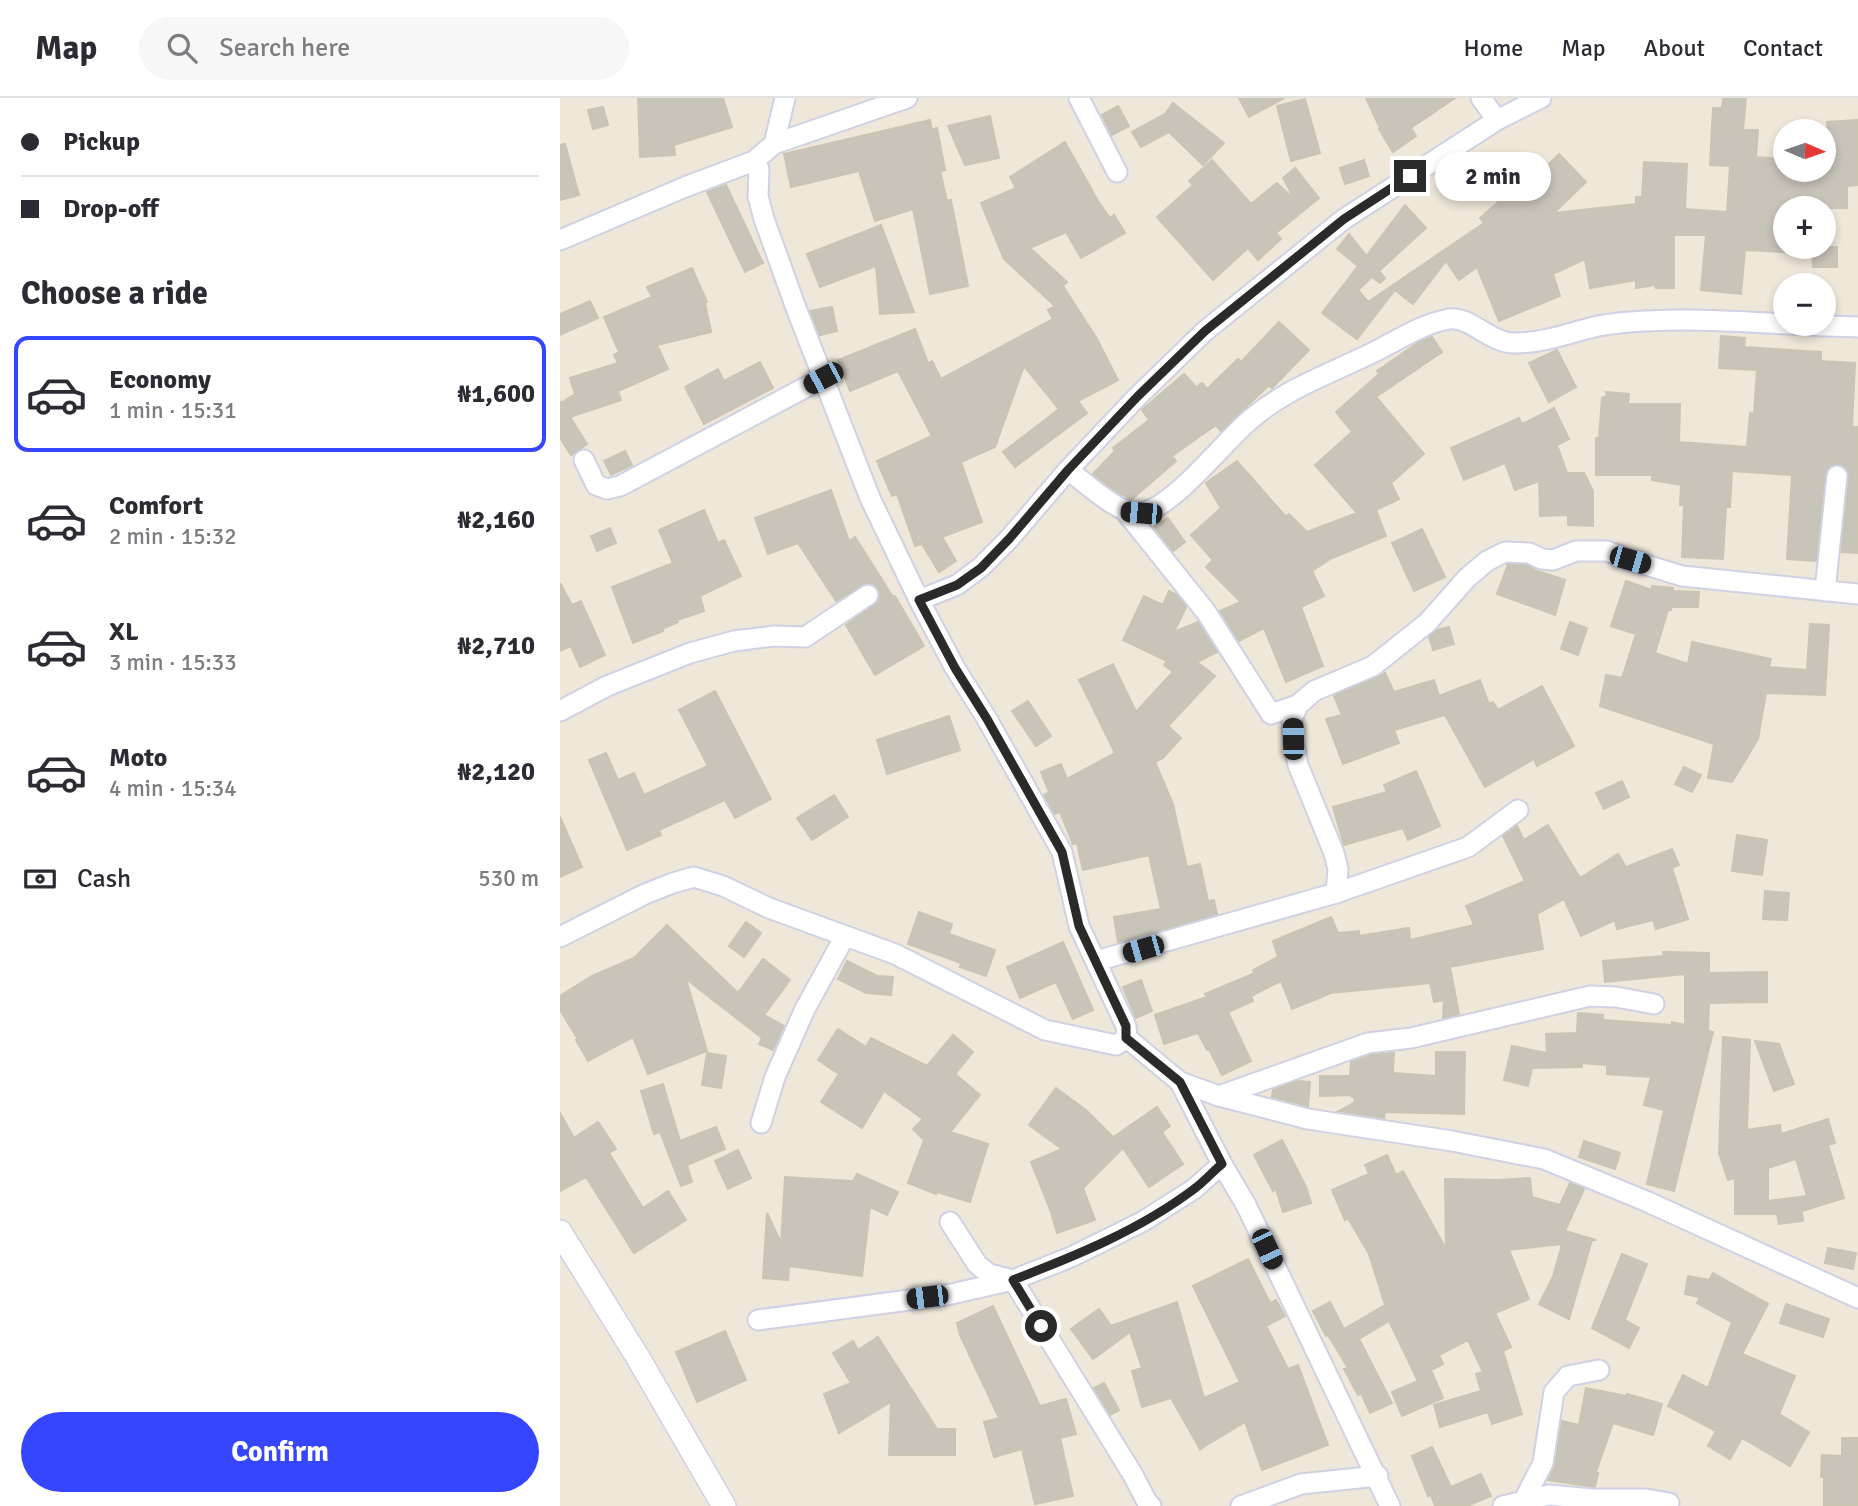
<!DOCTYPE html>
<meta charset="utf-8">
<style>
:root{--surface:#fff;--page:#f7f7f7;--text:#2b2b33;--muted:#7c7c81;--line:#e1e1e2;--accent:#3646ff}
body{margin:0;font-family:Signika,sans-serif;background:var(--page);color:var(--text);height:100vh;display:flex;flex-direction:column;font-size:26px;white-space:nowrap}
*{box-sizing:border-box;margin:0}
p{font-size:23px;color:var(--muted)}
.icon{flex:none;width:38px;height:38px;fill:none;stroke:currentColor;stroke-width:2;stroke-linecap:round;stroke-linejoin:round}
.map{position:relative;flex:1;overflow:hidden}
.details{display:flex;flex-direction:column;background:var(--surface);width:560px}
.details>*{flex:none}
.top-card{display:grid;align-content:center;height:154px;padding:0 21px;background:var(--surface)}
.needle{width:46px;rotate:92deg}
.controls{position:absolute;left:1213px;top:21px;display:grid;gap:14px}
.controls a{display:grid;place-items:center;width:63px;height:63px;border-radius:50%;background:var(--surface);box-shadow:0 4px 10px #0003;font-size:35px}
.end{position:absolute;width:32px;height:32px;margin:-16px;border:9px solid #2a2a2a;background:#fff;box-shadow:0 0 0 4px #fff}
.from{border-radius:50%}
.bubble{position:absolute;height:49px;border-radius:24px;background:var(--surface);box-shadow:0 4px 10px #0003;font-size:23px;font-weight:800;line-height:49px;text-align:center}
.car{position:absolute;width:21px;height:42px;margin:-21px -10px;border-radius:9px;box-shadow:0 0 5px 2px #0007;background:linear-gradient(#222 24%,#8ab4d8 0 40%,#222 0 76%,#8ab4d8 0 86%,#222 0)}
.top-card b{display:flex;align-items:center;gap:24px;height:66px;font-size:26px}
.top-card b+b{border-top:2px solid var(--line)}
.top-card i{width:18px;height:18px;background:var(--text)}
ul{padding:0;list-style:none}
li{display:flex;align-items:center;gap:21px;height:116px;margin:0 14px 10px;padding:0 7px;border:4px solid transparent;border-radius:14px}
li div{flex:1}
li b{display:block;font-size:26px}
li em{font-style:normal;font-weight:800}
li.active{border-color:var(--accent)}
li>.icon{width:63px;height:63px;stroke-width:1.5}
h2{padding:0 21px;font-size:32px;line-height:84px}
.pay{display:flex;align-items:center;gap:18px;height:77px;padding:0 21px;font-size:26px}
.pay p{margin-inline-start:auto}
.button{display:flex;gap:14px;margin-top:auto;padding:14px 21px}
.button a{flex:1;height:80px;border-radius:42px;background:var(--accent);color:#fff;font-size:28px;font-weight:800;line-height:80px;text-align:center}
header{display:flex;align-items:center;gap:42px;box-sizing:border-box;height:98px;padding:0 35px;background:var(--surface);border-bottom:2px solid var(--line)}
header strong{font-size:33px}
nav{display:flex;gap:38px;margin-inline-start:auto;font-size:24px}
.search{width:490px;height:63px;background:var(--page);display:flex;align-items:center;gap:18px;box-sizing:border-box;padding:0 24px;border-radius:38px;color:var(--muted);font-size:26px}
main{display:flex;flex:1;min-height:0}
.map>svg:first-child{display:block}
.building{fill:#c9c4ba;stroke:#c9c4b3;stroke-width:2;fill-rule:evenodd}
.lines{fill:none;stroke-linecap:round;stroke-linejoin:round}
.minor-casing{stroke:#cfd1e5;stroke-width:23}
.tertiary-casing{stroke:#cfd1e5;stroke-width:26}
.minor{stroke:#fff;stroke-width:19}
.tertiary{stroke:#fff;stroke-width:23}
.route{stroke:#2a2a2a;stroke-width:9}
</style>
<header>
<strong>Map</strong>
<div class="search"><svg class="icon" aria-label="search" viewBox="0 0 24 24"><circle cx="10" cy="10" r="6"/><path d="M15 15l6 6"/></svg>Search here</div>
<nav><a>Home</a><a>Map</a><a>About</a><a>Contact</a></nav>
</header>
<main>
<section class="details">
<div class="top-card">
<b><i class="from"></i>Pickup</b>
<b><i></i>Drop-off</b>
</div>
<h2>Choose a ride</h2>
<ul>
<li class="active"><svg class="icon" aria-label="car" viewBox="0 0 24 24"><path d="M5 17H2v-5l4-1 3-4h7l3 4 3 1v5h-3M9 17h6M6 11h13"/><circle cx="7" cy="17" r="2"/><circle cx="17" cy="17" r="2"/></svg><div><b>Economy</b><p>1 min · 15:31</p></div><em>₦1,600</em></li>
<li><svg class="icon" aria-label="car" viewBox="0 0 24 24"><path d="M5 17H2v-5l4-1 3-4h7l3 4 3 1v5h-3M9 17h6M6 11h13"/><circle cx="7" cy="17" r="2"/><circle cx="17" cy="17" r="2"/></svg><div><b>Comfort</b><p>2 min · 15:32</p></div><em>₦2,160</em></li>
<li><svg class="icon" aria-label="car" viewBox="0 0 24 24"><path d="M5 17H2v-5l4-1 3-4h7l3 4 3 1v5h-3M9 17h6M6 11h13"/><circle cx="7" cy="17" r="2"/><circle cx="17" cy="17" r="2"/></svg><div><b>XL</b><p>3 min · 15:33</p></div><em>₦2,710</em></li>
<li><svg class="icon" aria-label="car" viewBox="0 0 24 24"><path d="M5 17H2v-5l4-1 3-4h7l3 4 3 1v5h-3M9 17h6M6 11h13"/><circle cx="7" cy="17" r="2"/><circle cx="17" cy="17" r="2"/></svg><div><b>Moto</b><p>4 min · 15:34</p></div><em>₦2,120</em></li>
</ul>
<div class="pay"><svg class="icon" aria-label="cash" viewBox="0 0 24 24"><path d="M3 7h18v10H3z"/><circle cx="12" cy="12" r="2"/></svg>Cash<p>530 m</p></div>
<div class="button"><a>Confirm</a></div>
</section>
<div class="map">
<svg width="1298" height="1408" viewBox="0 0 1298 1408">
<rect width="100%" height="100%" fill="#eee7da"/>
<!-- building -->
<g class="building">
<path d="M78,0h85l9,29 -58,18 1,10 -35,2z"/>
<path d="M679,0h45l-35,19z"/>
<path d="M806,0h89l-44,30 5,8 -23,16 -14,-23 1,-1z"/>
<path d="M1163,0h23l-3,32h15l-2,27 29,2v11h46l-4,-48 31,-2v65l-11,1v22h-62v44l-40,-2 -4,44 -40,-4 5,-55h-32v53h-18l-1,-3 -19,3v-8l-46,8 -5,-29 -32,15 7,22 -61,25 -22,-54 -18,13 -13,-19 -33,43 -18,-14 -38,49 -35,-26 36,-47 -21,-17 12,-15 20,25 -1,-5 37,-49 21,23 -47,43 6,7 -5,5 -8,-6 -14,13 10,12 116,-79 -4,-5 33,-29 4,6 42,-41 27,28 -32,31 82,-9v-7h6l2,-35 43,2 -2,45 42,3 3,-46 -20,-1 3,-57h9z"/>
<path d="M745,1l15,54 -29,8 -14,-55z"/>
<path d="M613,5l51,40 -21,22 -34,-33 -28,15 -9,-15 33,-18z"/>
<path d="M558,8l11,20 -17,9 -10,-20z"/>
<path d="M43,9l5,18 -15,4 -5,-19z"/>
<path d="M430,18l9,42 -34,7 -17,-39z"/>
<path d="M370,22l2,10 5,-2 8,42 -5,1 7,30 4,-1 17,86 -38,8 -17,-85 -38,12 -16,-50 -68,16 -7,-33z"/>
<path d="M505,44l33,59 12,17 4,-3 11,18 -44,25 -15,-26 -36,16 37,34 -4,4 34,53 21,41 -40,21 9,12 -72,54 -12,-15 56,-43 -35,-43 -29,81 -34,15 21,60 -40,15 14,24 -17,11 -17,-28 -7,2 -18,-52 -5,2 -15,-35 55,-25 -34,-65 -48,20 -12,-31 77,-31 13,34 4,-2 9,18 112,-60 -5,-9 7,-4 -51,-47 -23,-56 35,-15 -6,-11z"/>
<path d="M5,46l14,51 -19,5v-55z"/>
<path d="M652,62l39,44 26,-21 18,17 -12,-22 12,-10 24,30 -43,35 5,6 -23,21 -10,-12 -35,32 -56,-63 36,-32 -4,-4z"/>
<path d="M804,62l5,16 -24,8 -5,-16z"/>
<path d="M166,87l37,78 -18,9 -38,-80z"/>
<path d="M321,127l33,87 -34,2 -4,-48 -56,21 -13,-33z"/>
<path d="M1252,149h25v20h-24z"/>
<path d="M132,170l15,34 -2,1 6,29 -54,13 11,24 -50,22 3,9 -51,17 17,27 -16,11 -11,-17v-37l1,2 14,-9 -5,-16 48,-15 -4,-8 5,-3 -15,-35 48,-20 -5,-10z"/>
<path d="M30,203l8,17 -38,17v-21z"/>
<path d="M272,209l5,24 -17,4 -10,-24z"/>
<path d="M719,224l30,28 -37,38 -3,-3 -48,46 -5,-6 -44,31 4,5 -44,38 -14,-6 -25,-19 22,-23 -2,-3 36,-28 -7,-10 42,-36 12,13 6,-4 5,6 31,-30 3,3z"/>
<path d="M1161,238l24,2 -1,9 77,5v9l34,2 -3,64h6v126l-17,-1 8,-75 -4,-10 -6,-3 -8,1 -6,9 -9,87 -29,-2 5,-84 -60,-4 -2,36h-4l-3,52 -41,-2 2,-52h-4l1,-20 -29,-5v-5h-56v-37h3l3,-40 5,-2 -1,-4 23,2 -1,10h52l-1,38 68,5 3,-34 4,1 3,-44 -38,-2z"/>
<path d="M872,239l10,15 -66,45 48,57 -33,29 8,16 -23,11 10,26 -54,22 -20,13 12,25 -23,11 22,59 -37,16 -22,-54 -25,13 -19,-30 21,-9 -35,-35 7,-7 -22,-25 30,-27 -15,-25 31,-22 49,56 3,-3 18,18 50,-19 -42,-48 37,-33 -16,-20 43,-38 -2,-3 42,-29z"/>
<path d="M997,252l19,37 -27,15 -20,-39z"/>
<path d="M200,264l13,26 -69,36 -19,-37 33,-18 6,12z"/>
<path d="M994,310l15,31 -12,6 10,28h17l9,18v35l-25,-1v-10l-28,1 -1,-35 -24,9 -10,-27 -41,17 -13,-32 68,-30 3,6z"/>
<path d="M65,353l7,14 -21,10 -7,-14z"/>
<path d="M271,392l18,51 6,-4 38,60 2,-1 29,50 -49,29 -29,-50 33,-24 1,-6 -2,-7 -11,-5 -31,18 -38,-58 -30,11 -13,-36z"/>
<path d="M144,412l14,33 6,-3 17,36 -41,20 4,15 -27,9 1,2 -16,7 1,2 -30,12 -21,-56 61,-24 -14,-33z"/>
<path d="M608,420l17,24 -12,9 -19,-24z"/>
<path d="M50,430l6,15 -19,8 -6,-15z"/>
<path d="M862,431l23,48 -31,14 -22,-48z"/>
<path d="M948,466l18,1 11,6 28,9 -10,35 -58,-21z"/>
<path d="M1066,483l26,9v-4l21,2v3l26,1 -1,15h-27v3h-3l-13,43 33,11 4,-22 79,17 -2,8 38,3 3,-46 19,1 -4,70 -59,-2 -8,46 -26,43 -24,-4 6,-34 -114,-38 6,-31 16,3 14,-44 -25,-8z"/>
<path d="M0,485l12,22 9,-4 24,54 -25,12 -9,-21 -11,5z"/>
<path d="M609,493l8,4 9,12 -12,25 24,-10 19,30 -20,10 18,14 -47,50 13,12 -18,20 -8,4 18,42 14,63 13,-3 8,37 6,-1 3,14 -99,28 -4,-25 47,-8 -12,-54 -66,15 -6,-27 -4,1 -13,-32 -5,2 -11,-19 5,-3 -8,-20 20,-8 6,15 48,-26 -36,-73 34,-16 23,48 37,-40 -9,-7 3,-4 -44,-21 21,-44 19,9z"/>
<path d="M1010,524l17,6 -9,27 -17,-6z"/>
<path d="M889,529l5,17 -21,6 -4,-13 8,-7z"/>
<path d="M825,575l9,19 40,-12 5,16 41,-16 9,24 4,-2 5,8 44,-24 32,60 -37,20 -3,-7 -49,28 -40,-72 -51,15 5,13 -56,21 -17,-45 16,-4 -8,-19z"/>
<path d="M155,593l56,108 -36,19 -10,-18 -66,30 2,5 -34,15 -38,-90 17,-7 12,27 16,-7 10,22 64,-29 -29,-56z"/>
<path d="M468,603l23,35 -15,10 -24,-35z"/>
<path d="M389,618l11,34 -73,24 -10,-34z"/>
<path d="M1124,669l17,8 -9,17 -17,-8z"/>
<path d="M856,673l24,55 -32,14 -5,-12 -59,17 -11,-38 54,-15 -3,-7z"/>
<path d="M1062,683l7,16 -25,12 -8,-16z"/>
<path d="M274,697l14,22 -36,23 -15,-22z"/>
<path d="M0,719l22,50 -22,10z"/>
<path d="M988,727l32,53 38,-24 8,13 46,-18 7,16 -7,3 16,51 -32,10 -3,-9 -36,9 -2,-9 -34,16 -17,-37 -27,15 6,35 -93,18 9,47 -16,4 1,-18 -10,2 -4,-19 -99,10 -39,16 -11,-28 -30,15 2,5 -25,11 23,49 -29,14 -13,-26 -2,1 -9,-17 -34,11 -9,-29 52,-18 -2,-3 50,-21 -2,-3 25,-13 -5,-16 58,-24 7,16 21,-2v5l50,-8 1,12 64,-15 -8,-19 59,-25 -22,-45 14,-10 7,14z"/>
<path d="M1177,737l30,5 -5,35 -30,-4z"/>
<path d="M1205,793l24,2 -2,27 -24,-1z"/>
<path d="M359,814l33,12 -3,10 46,16 -9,26 -26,-9 1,-4 -53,-19z"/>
<path d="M186,824l15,11 -17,24 -15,-11z"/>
<path d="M107,827l71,68 25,-34 27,21 -26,35 20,11 -11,24 -14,-6 3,-6 -76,-59 21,72 -59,23 -15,-37 -45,24 -12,-21 2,-1 -18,-29v-14l32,-20 42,-18z"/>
<path d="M503,844l30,68 -20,9 -17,-37 -36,16 -13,-31z"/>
<path d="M1103,854l46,1v20l58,-1v30l-58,1 -1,28 5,1 -39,159 -27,-7 17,-74 -20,-5 7,-28 -44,-3v-9l-25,-2v4l-50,1 -4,18 -24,-6 8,-34 35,7 -1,-19 31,-1 1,-20 25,2v5l69,5v-3l13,3v-51l-80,8 -2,-21 61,-5z"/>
<path d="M287,863l30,15 16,1 -2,18 -25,-2 -28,-14z"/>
<path d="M581,882l11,31 -16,7 -13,-31z"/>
<path d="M278,931l28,18 5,-9 56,28 26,-31 20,17 -18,22 25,21 -30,37 38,12 -18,58 -33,-10 -1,2 -28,-11 16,-43 -11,-11 10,-10 -39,-28 -22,37 -41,-26 18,-28 -21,-14z"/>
<path d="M1163,939l27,3 -3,90 33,-5 1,9 47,-15 7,24 -7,2 16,53 -42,13 1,10 -24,3 -2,-10h-42v-36l-7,2 -9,-27zM1236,1061l11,37 -39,5v-33z"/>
<path d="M1195,943l24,3 15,40 -20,7z"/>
<path d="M876,954h29l-1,62 -79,-2 -1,6 -45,-7 15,-8 1,-5 -3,-1v-2l-32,1v-20h30l1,-14 20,-7 23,-2 -1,20 43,3z"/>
<path d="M147,955l19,3 -5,32 -19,-3z"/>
<path d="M737,983l13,1 -2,24 -36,-9 1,-7z"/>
<path d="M103,986l17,57 36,-14 9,22 -38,16 5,17 -11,4 -21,-54 -6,2 -13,-43z"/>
<path d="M496,990l30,22 34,34 -5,-8 42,-29 13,19 -8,6 21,32 -34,23 -26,-39 -40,40 12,32 -38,13 -6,-21 -20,-50 31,-13 -33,-24z"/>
<path d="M0,1015l14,25 24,-16 18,27 -7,4 34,55 25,-17 18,29 -52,33 -48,-76 -26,14z"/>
<path d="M722,1042l24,47 5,16 -28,9 -7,-23 -3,2 -19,-36z"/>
<path d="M1024,1043l36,12 -5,16 -36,-12z"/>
<path d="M178,1052l13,28 -23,11 -13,-28z"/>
<path d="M827,1057l9,20 7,-4 43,78 -1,-70 53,1 32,-2 2,19 28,8 10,-22 14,6 -19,42 31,9h-4l-23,79 -30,-15 14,-27 9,-33 -53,6 20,49 -34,14 16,34 -8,4 19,63 -30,10 -4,-12 -48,15 -6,-22 47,-14 -5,-17 7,-2 -15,-32 -29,15 4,9 -12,6 12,28 -41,18 -10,-24 26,-11 -29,-60 -30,18 33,64 -22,10 -9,-20 -3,2 -14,-26 4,-1 -20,-33 -2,1 -13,-25 17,-9 14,27 41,-24 -16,-51 -21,-36 -3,2 -13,-30 37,-16 -4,-9z"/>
<path d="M297,1076l41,18 -11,23 -17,-8 -8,69 -73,-10 -1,14 -25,-2 4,-65 14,30 4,-66 68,4z"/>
<path d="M1268,1150l28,5 -3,16 -28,-6z"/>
<path d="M1062,1156l25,10 -22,56 14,8 -10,20 -37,-20z"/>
<path d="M688,1161l22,44 6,-3 9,16 -19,10 22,43 10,-4 30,80 -66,25 -17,-48 -45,27 -29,-51 -29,9 -10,-36 10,-3 -12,-36 -37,27 -22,-30 28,-20 12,17 66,-24 27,96 36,-16 -47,-96z"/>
<path d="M1153,1175l55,31 -26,50 53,22 -16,38 30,18 -19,34 -48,-28 -12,21 -22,-13 8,-15 -48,-25 15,-31 25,13 24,-66 -35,-19 3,-6 -15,-3 3,-18 21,4z"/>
<path d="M1226,1206l43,15 -6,18 -43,-14z"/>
<path d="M433,1208l47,100 26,-7 10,35 -16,4 13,58 -38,8 -13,-55 -28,8 -10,-35 15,-4 -39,-83 -3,-12z"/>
<path d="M165,1233l21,49 -49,22 -21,-50z"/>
<path d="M318,1239l59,92h18v26h-66l2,-53 -52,31 -15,-39 27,-11 -18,-30 20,-12 5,9z"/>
<path d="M544,1285l15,27 -9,5 -16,-27z"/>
<path d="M1026,1290l40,8 1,-2 35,10 -9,31 -40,-12 -17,49 2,1 -3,14 -47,-7 7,-15 7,-44 17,4z"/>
<path d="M1282,1340h16v68h-34v-29h-3l1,-22 20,1z"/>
<path d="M872,1349l19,40 30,-13 10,22 -24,10h-32l-4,-11 -3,1 -16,-40z"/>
</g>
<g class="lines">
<defs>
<g id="minor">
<path d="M519,0l38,74"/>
<path d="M921,0l16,22"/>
<path d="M214,46l133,-46"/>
<path d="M194,63l5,8 -1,27 6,23 32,89 74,190 49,102 36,68 32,51 75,133 17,74 47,100 1,12 53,44 39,14 89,23 144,22 92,18 104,43 210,96"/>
<path d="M0,142l125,-53 69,-26 20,-17 11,-46"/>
<path d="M24,362l12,25 11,4 13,-3 203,-108"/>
<path d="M508,372c18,13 50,44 71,43 31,-1 87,-74 112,-94 36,-31 83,-47 125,-68 24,-12 46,-27 73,-32 22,-3 41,25 67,24 27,0 53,-10 78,-16 17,-4 35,-5 52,-6 71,-4 142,5 212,6"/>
<path d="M566,414l80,100 65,102 27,-9"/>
<path d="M1265,493l12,-115"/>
<path d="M359,502l38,-15 24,-18 28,-28 59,-69 69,-73 68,-66 139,-112 153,-99 44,-22"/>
<path d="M0,613l47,-25 83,-33 44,-12 40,-5 31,1 63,-42"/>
<path d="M776,795l2,-24 -4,-16 -36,-88 -5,-26 -1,-20 6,-14 16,-14 59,-25 54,-43 40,-45 20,-17 18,-9 24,1 13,6 11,1 23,-9h31l23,9 52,16 176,18"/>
<path d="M0,839l85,-43 28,-11 21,-6 29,9 46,22 126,46 150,76 71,15 11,-7"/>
<path d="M536,863l240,-68 132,-46 50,-37"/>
<path d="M620,984l42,82 24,41 144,301"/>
<path d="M659,998l149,-53 43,-5 179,-42 26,1 38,7"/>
<path d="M201,1025l14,-46 30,-68 40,-73"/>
<path d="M390,1124l27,42 12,10 24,6 120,195 14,27 4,4"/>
<path d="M198,1222l189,-25 66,-15 58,-23 71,-35 52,-33 28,-25"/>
<path d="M964,1402l19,-37 11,-71 14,-16 31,-6"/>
<path d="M681,1408l60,-22 77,-8"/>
<path d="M943,1408l46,-11 43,4h54l23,4"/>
</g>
<path id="tertiary" d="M0,1134l77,124 87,150"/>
</defs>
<!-- minor casing -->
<use href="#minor" class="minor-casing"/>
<!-- tertiary casing -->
<use href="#tertiary" class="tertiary-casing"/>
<!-- minor -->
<use href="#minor" class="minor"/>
<!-- tertiary -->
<use href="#tertiary" class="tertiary"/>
</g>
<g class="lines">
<!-- route -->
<path class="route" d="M481,1228l-28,-46c62,-24 127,-50 181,-91 10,-7 18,-17 28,-25l-42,-82 -54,-44v-12l-47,-100 -17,-74 -75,-133 -32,-51 -36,-68 38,-15 24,-17 28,-29 59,-69 69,-73 68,-66 139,-112 66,-43"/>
</g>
</svg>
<div class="controls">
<a><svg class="needle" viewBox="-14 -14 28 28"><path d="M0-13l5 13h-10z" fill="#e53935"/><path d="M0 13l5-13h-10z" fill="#7c7c81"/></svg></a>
<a>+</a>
<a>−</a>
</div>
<i class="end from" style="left:481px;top:1228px"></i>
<i class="end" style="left:850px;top:78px"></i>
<div class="bubble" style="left:875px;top:54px;width:116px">2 min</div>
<i class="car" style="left:263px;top:280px;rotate:242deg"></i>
<i class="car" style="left:581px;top:415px;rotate:275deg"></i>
<i class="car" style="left:1070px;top:462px;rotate:106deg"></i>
<i class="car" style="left:733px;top:641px;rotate:359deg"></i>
<i class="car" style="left:583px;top:851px;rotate:254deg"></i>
<i class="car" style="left:707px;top:1151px;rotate:155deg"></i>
<i class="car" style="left:367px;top:1199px;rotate:263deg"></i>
</div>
</main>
